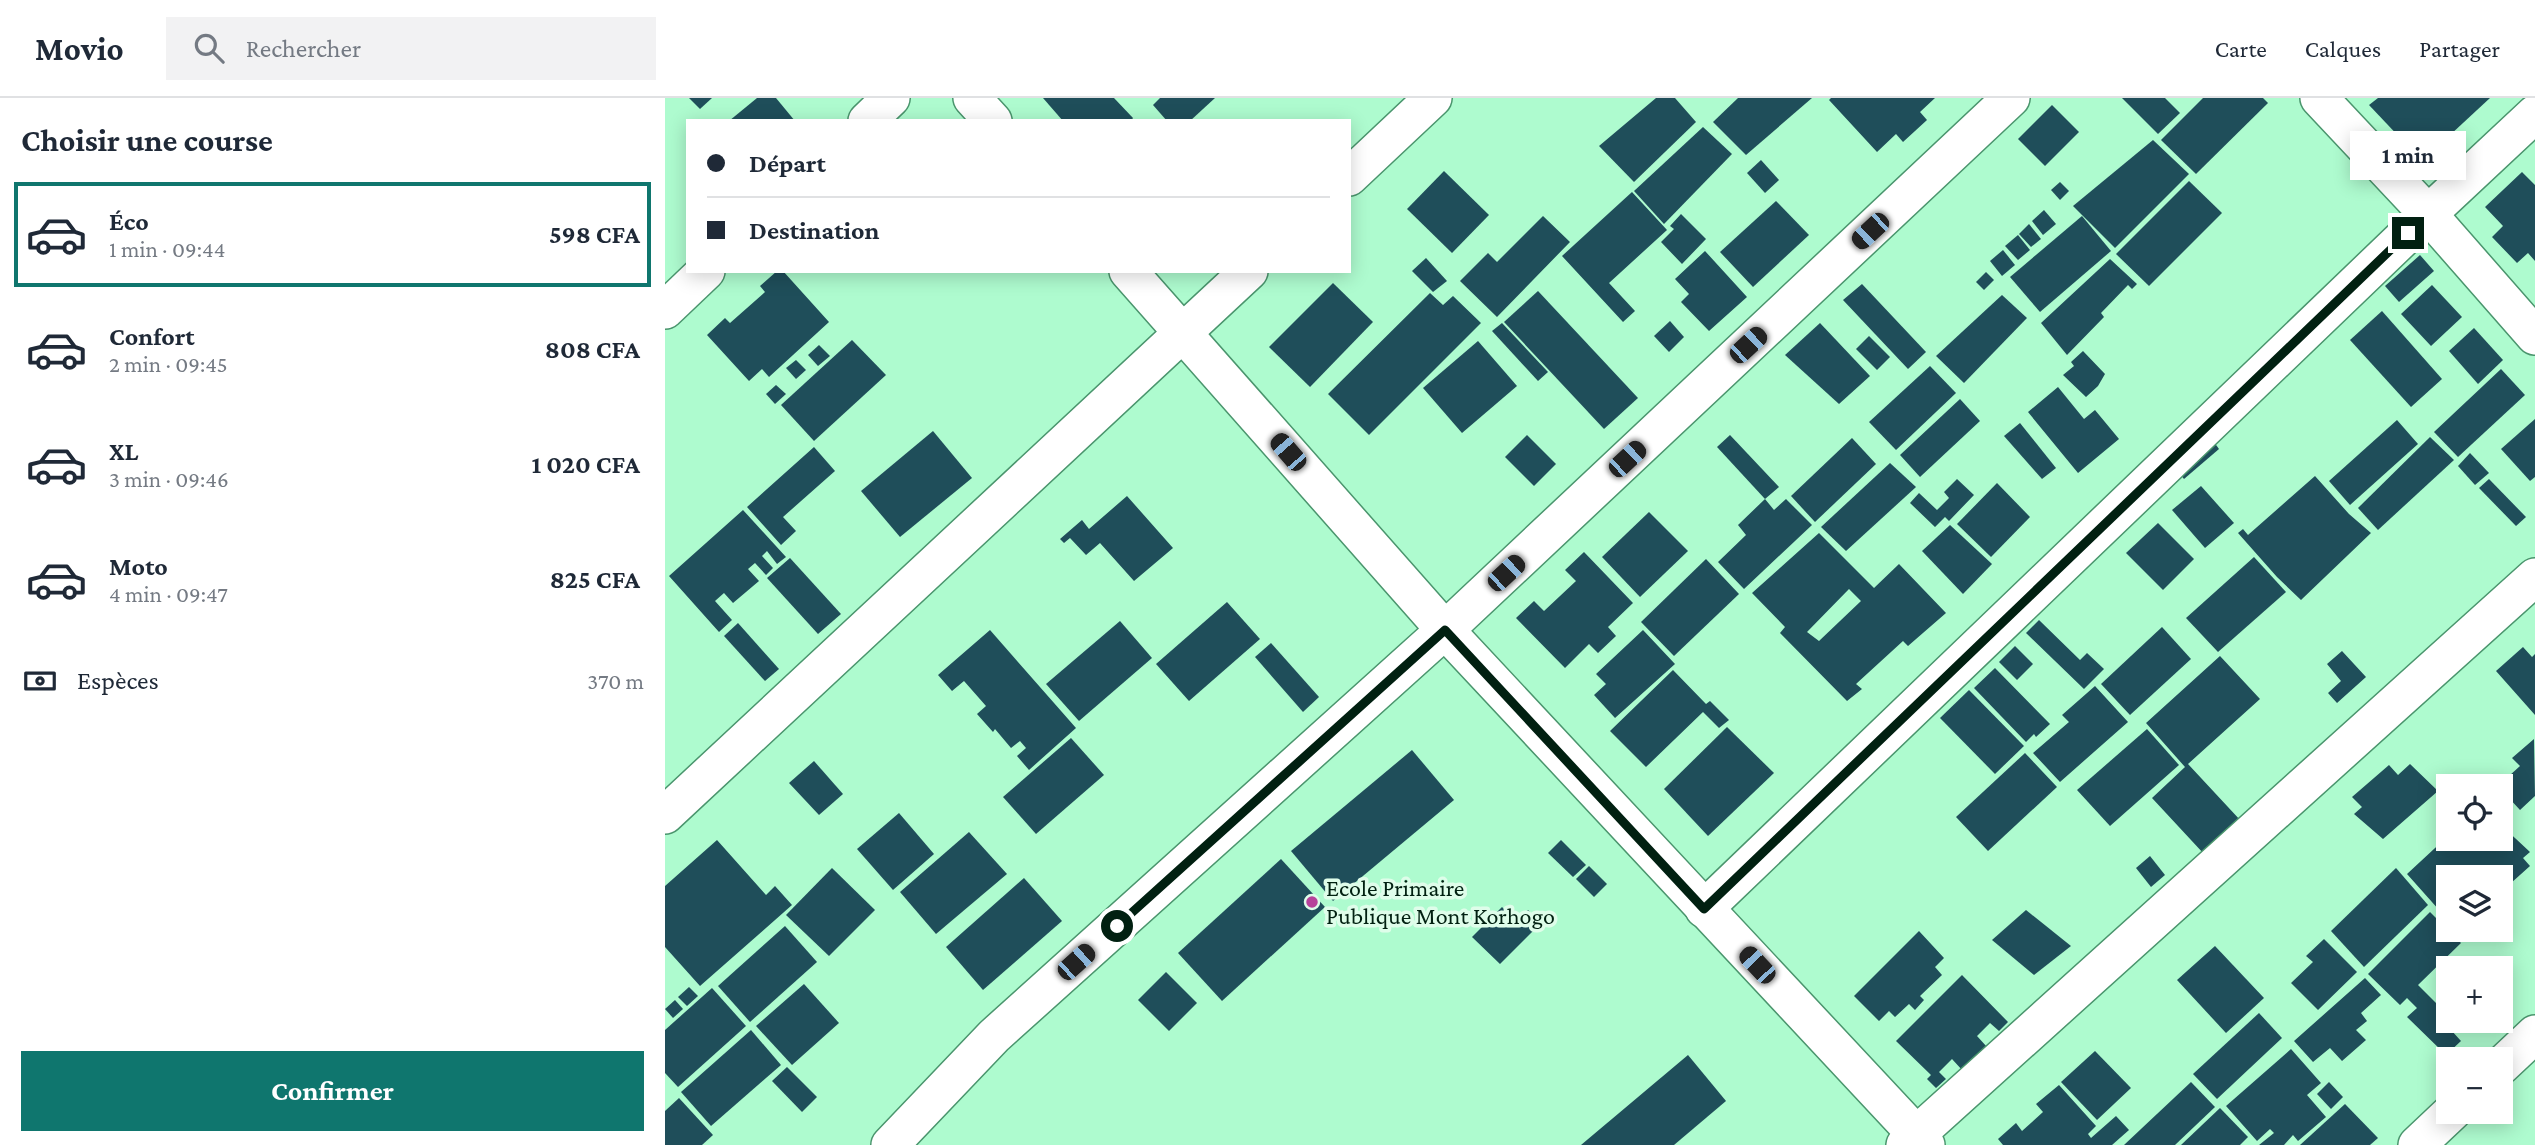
<!DOCTYPE html>
<html lang="fr">
<meta charset="utf-8">
<style>
:root{--surface:#fff;--page:#f2f2f3;--text:#1f2937;--muted:#747a83;--line:#e0e1e3;--accent:#0f766e}
body{margin:0;font-family:"Crimson Pro",serif;background:var(--page);color:var(--text);height:100vh;display:flex;flex-direction:column;font-size:26px;white-space:nowrap}
*{box-sizing:border-box;margin:0}
p{font-size:23px;color:var(--muted)}
.icon{flex:none;width:38px;height:38px;fill:none;stroke:currentColor;stroke-width:2;stroke-linecap:round;stroke-linejoin:round}
.map{position:relative;flex:1;overflow:hidden}
.details{display:flex;flex-direction:column;background:var(--surface);width:665px}
.details>*{flex:none}
.banner{position:absolute;left:21px;top:21px;width:665px;height:154px;border-radius:0px;box-shadow:0 4px 18px #0003;display:grid;align-content:center;height:154px;padding:0 21px;background:var(--surface)}
.fabs{position:absolute;left:1771px;top:676px;display:grid;gap:14px}
.fabs a{display:grid;place-items:center;width:77px;height:77px;border-radius:0px;background:var(--surface);box-shadow:0 4px 18px #0003;font-size:35px}
.end{position:absolute;width:32px;height:32px;margin:-16px;border:9px solid #012011;background:#fff;box-shadow:0 0 0 4px #fff}
.from{border-radius:50%}
.bubble{position:absolute;height:49px;border-radius:0px;background:var(--surface);box-shadow:0 4px 18px #0003;font-size:23px;font-weight:700;line-height:49px;text-align:center}
.car{position:absolute;width:21px;height:42px;margin:-21px -10px;border-radius:9px;box-shadow:0 0 5px 2px #0007;background:linear-gradient(#222 24%,#8ab4d8 0 40%,#222 0 76%,#8ab4d8 0 86%,#222 0)}
.banner b{display:flex;align-items:center;gap:24px;height:66px;font-size:26px}
.banner b+b{border-top:2px solid var(--line)}
.banner i{width:18px;height:18px;background:var(--text)}
ul{padding:0;list-style:none}
li{display:flex;align-items:center;gap:21px;height:105px;margin:0 14px 10px;padding:0 7px;border:4px solid transparent;border-radius:0px}
li div{flex:1}
li b{display:block;font-size:26px}
li em{font-style:normal;font-weight:700}
li.selected{border-color:var(--accent)}
li>.icon{width:63px;height:63px;stroke-width:1.5}
h2{padding:0 21px;font-size:32px;line-height:84px}
.pay{display:flex;align-items:center;gap:18px;height:77px;padding:0 21px;font-size:26px}
.pay p{margin-inline-start:auto}
.cta{display:flex;gap:14px;margin-top:auto;padding:14px 21px}
.cta a{flex:1;height:80px;border-radius:0px;background:var(--accent);color:#fff;font-size:28px;font-weight:700;line-height:80px;text-align:center}
header{display:flex;align-items:center;gap:42px;box-sizing:border-box;height:98px;padding:0 35px;background:var(--surface);border-bottom:2px solid var(--line)}
header strong{font-size:33px}
nav{display:flex;gap:38px;margin-inline-start:auto;font-size:24px}
.search{width:490px;height:63px;background:var(--page);display:flex;align-items:center;gap:18px;box-sizing:border-box;padding:0 24px;border-radius:0px;color:var(--muted);font-size:26px}
main{display:flex;flex:1;min-height:0}
.map>svg:first-child{display:block}
.building{fill:#1f4e5a;fill-rule:evenodd}
.lines{fill:none;stroke-linecap:round;stroke-linejoin:round}
.minor-casing{stroke:#4a956d;stroke-width:40}
.minor{stroke:#fff;stroke-width:37}
.route{stroke:#012011;stroke-width:9}
.poi-dot{fill:#b7429b;stroke:#dffdea;stroke-width:2.5}
.labels{text-anchor:middle;stroke-width:7;stroke-linejoin:round;paint-order:stroke}
.poi-label{font-size:24px;fill:#012011;stroke:#dffdea;text-anchor:start}
</style>
<header>
<strong>Movio</strong>
<div class="search"><svg class="icon" aria-label="search" viewBox="0 0 24 24"><circle cx="10" cy="10" r="6"/><path d="M15 15l6 6"/></svg>Rechercher</div>
<nav><a>Carte</a><a>Calques</a><a>Partager</a></nav>
</header>
<main>
<section class="details">
<h2>Choisir une course</h2>
<ul>
<li class="selected"><svg class="icon" aria-label="car" viewBox="0 0 24 24"><path d="M5 17H2v-5l4-1 3-4h7l3 4 3 1v5h-3M9 17h6M6 11h13"/><circle cx="7" cy="17" r="2"/><circle cx="17" cy="17" r="2"/></svg><div><b>Éco</b><p>1 min · 09:44</p></div><em>598 CFA</em></li>
<li><svg class="icon" aria-label="car" viewBox="0 0 24 24"><path d="M5 17H2v-5l4-1 3-4h7l3 4 3 1v5h-3M9 17h6M6 11h13"/><circle cx="7" cy="17" r="2"/><circle cx="17" cy="17" r="2"/></svg><div><b>Confort</b><p>2 min · 09:45</p></div><em>808 CFA</em></li>
<li><svg class="icon" aria-label="car" viewBox="0 0 24 24"><path d="M5 17H2v-5l4-1 3-4h7l3 4 3 1v5h-3M9 17h6M6 11h13"/><circle cx="7" cy="17" r="2"/><circle cx="17" cy="17" r="2"/></svg><div><b>XL</b><p>3 min · 09:46</p></div><em>1 020 CFA</em></li>
<li><svg class="icon" aria-label="car" viewBox="0 0 24 24"><path d="M5 17H2v-5l4-1 3-4h7l3 4 3 1v5h-3M9 17h6M6 11h13"/><circle cx="7" cy="17" r="2"/><circle cx="17" cy="17" r="2"/></svg><div><b>Moto</b><p>4 min · 09:47</p></div><em>825 CFA</em></li>
</ul>
<div class="pay"><svg class="icon" aria-label="cash" viewBox="0 0 24 24"><path d="M3 7h18v10H3z"/><circle cx="12" cy="12" r="2"/></svg>Espèces<p>370 m</p></div>
<div class="cta"><a>Confirmer</a></div>
</section>
<div class="map">
<svg width="1870" height="1047" viewBox="0 0 1870 1047">
<rect width="100%" height="100%" fill="#aefbcf"/>
<!-- building -->
<g class="building">
<path d="M24,0h23l-12,11z"/>
<path d="M92,0h19l19,23h-66z"/>
<path d="M378,0h71l19,20 -2,3h-68z"/>
<path d="M495,0h55l-25,23h-23l-14,-16z"/>
<path d="M991,0h19l21,24 -62,60 -35,-36z"/>
<path d="M1073,0h74l-66,57 -33,-33z"/>
<path d="M1166,0h104l-15,14 7,8 -24,22 -7,-8 -19,18 -48,-52z"/>
<path d="M1457,0h43l15,15 -22,21z"/>
<path d="M1538,0h60l5,5 -72,71 -35,-34z"/>
<path d="M1713,0h112l-68,63 -53,-56z"/>
<path d="M1387,7l27,27 -34,34 -27,-27z"/>
<path d="M1038,29l29,27 -68,70 -30,-33z"/>
<path d="M1488,42l36,34 -74,74 -42,-42z"/>
<path d="M1096,62l18,20 -14,13 -18,-20z"/>
<path d="M779,73l45,44 -37,38 -45,-44z"/>
<path d="M1857,74l13,13v76l-7,-8 -11,10 -25,-26 11,-11 -18,-19z"/>
<path d="M1524,83l33,32 -73,73 -33,-32z"/>
<path d="M1395,84l9,9 -9,9 -9,-10z"/>
<path d="M967,94l35,38 -58,53 26,28 -12,11 -61,-66z"/>
<path d="M1111,103l33,34 -56,52 -33,-35z"/>
<path d="M1379,112l12,14 -13,11 -11,-14z"/>
<path d="M1016,116l25,25 -24,25 -21,-22 13,-13 -4,-3z"/>
<path d="M878,118l27,26 -73,75 -37,-36 28,-28 9,9z"/>
<path d="M1417,118l29,35 -71,61 -30,-35z"/>
<path d="M1364,126l12,15 -10,8 -12,-13z"/>
<path d="M1353,137l12,15 -12,10 -13,-14z"/>
<path d="M1338,152l12,15 -13,11 -12,-15z"/>
<path d="M1040,153l42,46 -38,34 -28,-29 8,-8 -14,-15z"/>
<path d="M1755,157l14,16 -35,31 -14,-16z"/>
<path d="M761,160l21,23 -14,11 -21,-21z"/>
<path d="M1445,161l27,25 -5,5 -4,-4 -27,28 3,4 -37,38 -26,-32z"/>
<path d="M112,173h6l46,51 -60,55 -7,-8 -13,12 -42,-46 18,-17 5,5 35,-31 -5,-6z"/>
<path d="M1321,174l8,8 -10,10 -8,-8z"/>
<path d="M668,185l40,39 -63,65 -41,-40z"/>
<path d="M1197,186l64,68 -18,17 -65,-69z"/>
<path d="M1767,187l30,32 -31,29 -30,-32z"/>
<path d="M873,193l100,107 -34,31 -100,-107z"/>
<path d="M765,195l13,12 10,-9 28,27 -112,112 -41,-41z"/>
<path d="M1337,197l25,23 -63,65 -28,-27z"/>
<path d="M1717,213l60,68 -31,28 -61,-67z"/>
<path d="M1005,223l14,16 -15,15 -15,-16z"/>
<path d="M837,225l46,49 -10,9 -46,-50z"/>
<path d="M1155,225l50,53 -31,28 -54,-49z"/>
<path d="M1809,230l29,32 -25,24 -29,-33z"/>
<path d="M1204,238l21,21 -13,13 -21,-21z"/>
<path d="M187,242l34,35 -72,66 -33,-36z"/>
<path d="M813,243l39,45 -55,47 -39,-45z"/>
<path d="M154,247l11,11 -12,10 -10,-11z"/>
<path d="M1418,253l22,23 -7,12 -12,11 -23,-22 11,-9 -3,-4z"/>
<path d="M131,262l10,10 -10,9 -10,-11z"/>
<path d="M1265,268l26,27 -60,57 -27,-28z"/>
<path d="M1836,271l24,26 -67,62 -24,-25z"/>
<path d="M111,287l10,9 -11,10 -9,-10z"/>
<path d="M1393,289l26,32 11,-9 24,29 -41,34 -50,-61z"/>
<path d="M1295,301l20,22 -60,56 -20,-22z"/>
<path d="M1870,321v58l-5,4 -29,-32z"/>
<path d="M1732,322l21,24 -68,61 -21,-24z"/>
<path d="M1355,325l36,45 -14,11 -38,-43z"/>
<path d="M268,333l39,47 -72,59 -39,-46z"/>
<path d="M862,337l29,29 -22,22 -29,-29z"/>
<path d="M1065,337l49,52 -14,12 -48,-52z"/>
<path d="M1765,339l24,23 -76,70 -20,-22z"/>
<path d="M1187,340l24,26 -61,58 -24,-26z"/>
<path d="M1546,340l8,11 -35,30 -9,-11z"/>
<path d="M149,349l21,24 -52,46 13,14 -15,14 -34,-38z"/>
<path d="M1805,355l19,20 -14,12 -17,-19z"/>
<path d="M1225,365l26,24 -70,64 -25,-24z"/>
<path d="M1650,378l34,38 22,19 -70,67 -24,-23 -39,-44 5,-4 5,6z"/>
<path d="M1292,381l17,16 -25,26 -4,-4 -10,10 -25,-24 9,-10 18,17 12,-12 -5,-6z"/>
<path d="M1824,381l37,38 -10,9 -37,-38z"/>
<path d="M1332,385l33,34 -39,40 -34,-33z"/>
<path d="M1536,388l33,37 -29,25 -33,-38z"/>
<path d="M462,398l46,52 -39,33 -34,-38 -14,12 -16,-17 -6,5 -4,-4 22,-19 7,9z"/>
<path d="M1100,401l9,11 12,-11 26,26 -68,64 -26,-27 28,-27 -8,-10z"/>
<path d="M78,412l43,47 -9,7 -10,-13 -5,5 11,12 -7,7 -11,-12 -7,6 11,12 -26,22 -9,-10 -9,8 17,19 -13,12 -50,-56z"/>
<path d="M984,414l39,39 -48,46 -38,-40z"/>
<path d="M1493,425l36,36 -31,31 -37,-37z"/>
<path d="M1285,427l42,39 -29,30 -41,-43z"/>
<path d="M1154,435l55,55 25,-24 47,49 -38,33 -5,-5 -47,43 6,5 -15,12 -67,-68 5,-6 -33,-34zM1184,491l12,12 -42,40 -12,-9z"/>
<path d="M919,454l49,51 -25,24 8,9 -18,17 -9,-9 -24,24 -49,-50 18,-17 10,10 32,-30 -11,-11z"/>
<path d="M1589,459l32,35 -68,60 -32,-34z"/>
<path d="M125,460l51,56 -23,20 -51,-56z"/>
<path d="M1041,461l33,35 -65,62 -33,-34z"/>
<path d="M562,504l33,37 -71,62 -33,-37z"/>
<path d="M1374,522l41,40 7,-7 17,16 -20,20 -58,-56z"/>
<path d="M455,523l32,37 -73,63 -33,-37z"/>
<path d="M73,525l41,46 -14,12 -41,-45z"/>
<path d="M1497,529l29,32 -61,56 -29,-31z"/>
<path d="M325,532l86,98 -47,42 -12,-14 9,-8 -6,-7 -9,7 -16,-19 -2,3 -16,-18 9,-8 -22,-25 -12,10 -14,-16z"/>
<path d="M978,532l32,34 -60,54 -21,-23 12,-11 -10,-10z"/>
<path d="M606,545l48,54 -16,15 -48,-55z"/>
<path d="M1350,548l18,18 -16,16 -18,-18z"/>
<path d="M1858,549l9,10 3,-3v61l-39,-44z"/>
<path d="M1677,553l24,26 -29,26 -9,-10 13,-12 -14,-17z"/>
<path d="M1555,558l40,43 -72,65 53,57 -37,33 -52,-56 33,-31 -39,-44z"/>
<path d="M1330,570l55,56 -14,13 -2,-3 -8,8 -52,-54z"/>
<path d="M1008,572l33,34 4,-3 19,19 -10,8 -16,-16 -57,55 -36,-36z"/>
<path d="M1430,588l33,36 -68,60 -27,-29 36,-31 -7,-7z"/>
<path d="M1304,592l55,56 -29,28 -55,-56z"/>
<path d="M1062,629l47,46 -66,63 -44,-47z"/>
<path d="M1482,631l32,36 -69,61 -33,-36z"/>
<path d="M406,640l33,37 -68,59 -33,-37z"/>
<path d="M1869,641l1,57 -15,14 -22,-24 22,-20 -8,-8z"/>
<path d="M747,652l42,50 -121,101 -42,-50z"/>
<path d="M1360,655l32,34 -69,64 -32,-34z"/>
<path d="M149,663l29,33 -24,21 -30,-32z"/>
<path d="M1745,666l28,27 -55,48 -29,-25 8,-7 -10,-10 37,-32 9,10z"/>
<path d="M234,715l35,41 -41,36 -36,-41z"/>
<path d="M1836,727l29,27 -7,6 7,8 -29,26v-15h-53v43l-41,-46 41,-38v2h53z"/>
<path d="M304,734l38,42 -71,60 -36,-42z"/>
<path d="M52,742l49,55 9,-9 17,19 -92,81 -35,-39v-61z"/>
<path d="M896,742l25,25 -13,12 -25,-24z"/>
<path d="M1485,758l15,19 -14,12 -15,-19z"/>
<path d="M616,761l44,48 -103,94 -44,-48z"/>
<path d="M924,768l18,18 -13,13 -18,-18z"/>
<path d="M167,770l43,42 -46,46 -43,-41z"/>
<path d="M1731,770l32,37 -64,62 -33,-36z"/>
<path d="M359,780l38,43 -79,69 -37,-43z"/>
<path d="M837,809l15,15 11,-12 13,13 -41,41 -28,-27z"/>
<path d="M1361,812l45,36 -37,29 -42,-35z"/>
<path d="M1765,814l31,31 -43,42 18,18 12,-12v29h28l-11,12 -9,-8 -5,6 10,11 -15,14 -39,-38 10,-9 -10,-10 -7,7 -32,-31z"/>
<path d="M120,828l32,36 -67,60 -32,-36z"/>
<path d="M1254,833l25,27 -9,9 7,8 -22,21 4,4 -9,10 -6,-6 -14,13 -6,-6 -10,10 -25,-25z"/>
<path d="M1659,841l33,33 -39,38 -27,-27 22,-21 -7,-6z"/>
<path d="M1550,848l49,52 -38,35 -49,-53z"/>
<path d="M501,874l31,31 -28,28 -31,-31z"/>
<path d="M1297,877l46,47 -9,9 -9,-8 -13,13 10,11 -24,24 -11,-12 -13,13 7,7 -10,9 -9,-9 4,-4 -35,-34z"/>
<path d="M1700,880l16,17 -20,18 6,8 -11,9 10,10 -24,21 -12,-13 -17,14 -19,-21z"/>
<path d="M139,886l35,39 -47,42 -36,-39z"/>
<path d="M24,889l9,9 -11,10 -9,-9z"/>
<path d="M47,890l34,38 -68,61 -13,-14v-43z"/>
<path d="M10,902l8,9 -10,9 -8,-9z"/>
<path d="M1594,915l23,25 -65,61 -24,-25z"/>
<path d="M86,932l30,35 -70,61 -30,-34z"/>
<path d="M1626,951l30,34 -14,12 19,22 -28,24 -5,-6 -9,10h-25l15,-12 -4,-4 -13,12 -31,-35z"/>
<path d="M1430,953l36,37 -34,32 -36,-38z"/>
<path d="M1023,957l38,46 -52,44h-93z"/>
<path d="M122,969l30,30 -15,15 -30,-31z"/>
<path d="M1526,984l24,25 -40,38h-51z"/>
<path d="M1664,984l14,15 -12,12 -14,-15z"/>
<path d="M1394,987l37,41 -8,8 3,4 25,-22 13,14 -17,15h-109l-5,-6 18,-16 6,8 21,-19 -7,-8z"/>
<path d="M14,1000l34,37 -11,10h-37v-34z"/>
<path d="M1680,1006l33,34 -8,7h-70z"/>
<path d="M1555,1010l28,29 -8,8h-59z"/>
</g>
<g class="lines">
<defs>
<g id="minor">
<path d="M307,0l21,23"/>
<path d="M1654,0l109,116 107,122"/>
<path d="M202,23l24,-23"/>
<path d="M684,79l84,-79"/>
<path d="M463,173l317,359 481,515"/>
<path d="M0,212l41,-39"/>
<path d="M0,717l584,-544"/>
<path d="M1039,811l724,-695 107,-100"/>
<path d="M1836,968l34,-32"/>
<path d="M225,1047l104,-109 451,-406 566,-532"/>
<path d="M1240,1047l630,-568"/>
<path d="M1752,1047l36,-34"/>
</g>
</defs>
<!-- minor casing -->
<use href="#minor" class="minor-casing"/>
<!-- minor -->
<use href="#minor" class="minor"/>
</g>
<g class="lines">
<!-- route -->
<path class="route" d="M452,828l328,-296 259,279 704,-676"/>
</g>
<!-- markers -->
<circle class="poi-dot" cx="647" cy="804" r="7"/>
<g class="labels">
<!-- poi labels -->
<g class="poi-label">
<text x="661" y="798">Ecole Primaire<tspan x="661" dy="28">Publique Mont Korhogo</tspan></text>
</g>
</g>
</svg>
<div class="fabs">
<a><svg class="icon" aria-label="locate" viewBox="0 0 24 24"><circle cx="12" cy="12" r="6"/><path d="M12 2v4M12 18v4M2 12h4M18 12h4"/></svg></a>
<a><svg class="icon" aria-label="layers" viewBox="0 0 24 24"><path d="M12 4l9 5-9 5-9-5zM3 14l9 5 9-5"/></svg></a>
<a>+</a>
<a>−</a>
</div>
<i class="end from" style="left:452px;top:828px"></i>
<i class="end" style="left:1743px;top:135px"></i>
<div class="bubble" style="left:1685px;top:33px;width:116px">1 min</div>
<i class="car" style="left:1205px;top:133px;rotate:227deg"></i>
<i class="car" style="left:1083px;top:247px;rotate:47deg"></i>
<i class="car" style="left:623px;top:354px;rotate:319deg"></i>
<i class="car" style="left:962px;top:361px;rotate:47deg"></i>
<i class="car" style="left:841px;top:475px;rotate:47deg"></i>
<i class="car" style="left:411px;top:864px;rotate:48deg"></i>
<i class="car" style="left:1092px;top:867px;rotate:317deg"></i>
<div class="banner">
<b><i class="from"></i>Départ</b>
<b><i></i>Destination</b>
</div>
</div>
</main>
